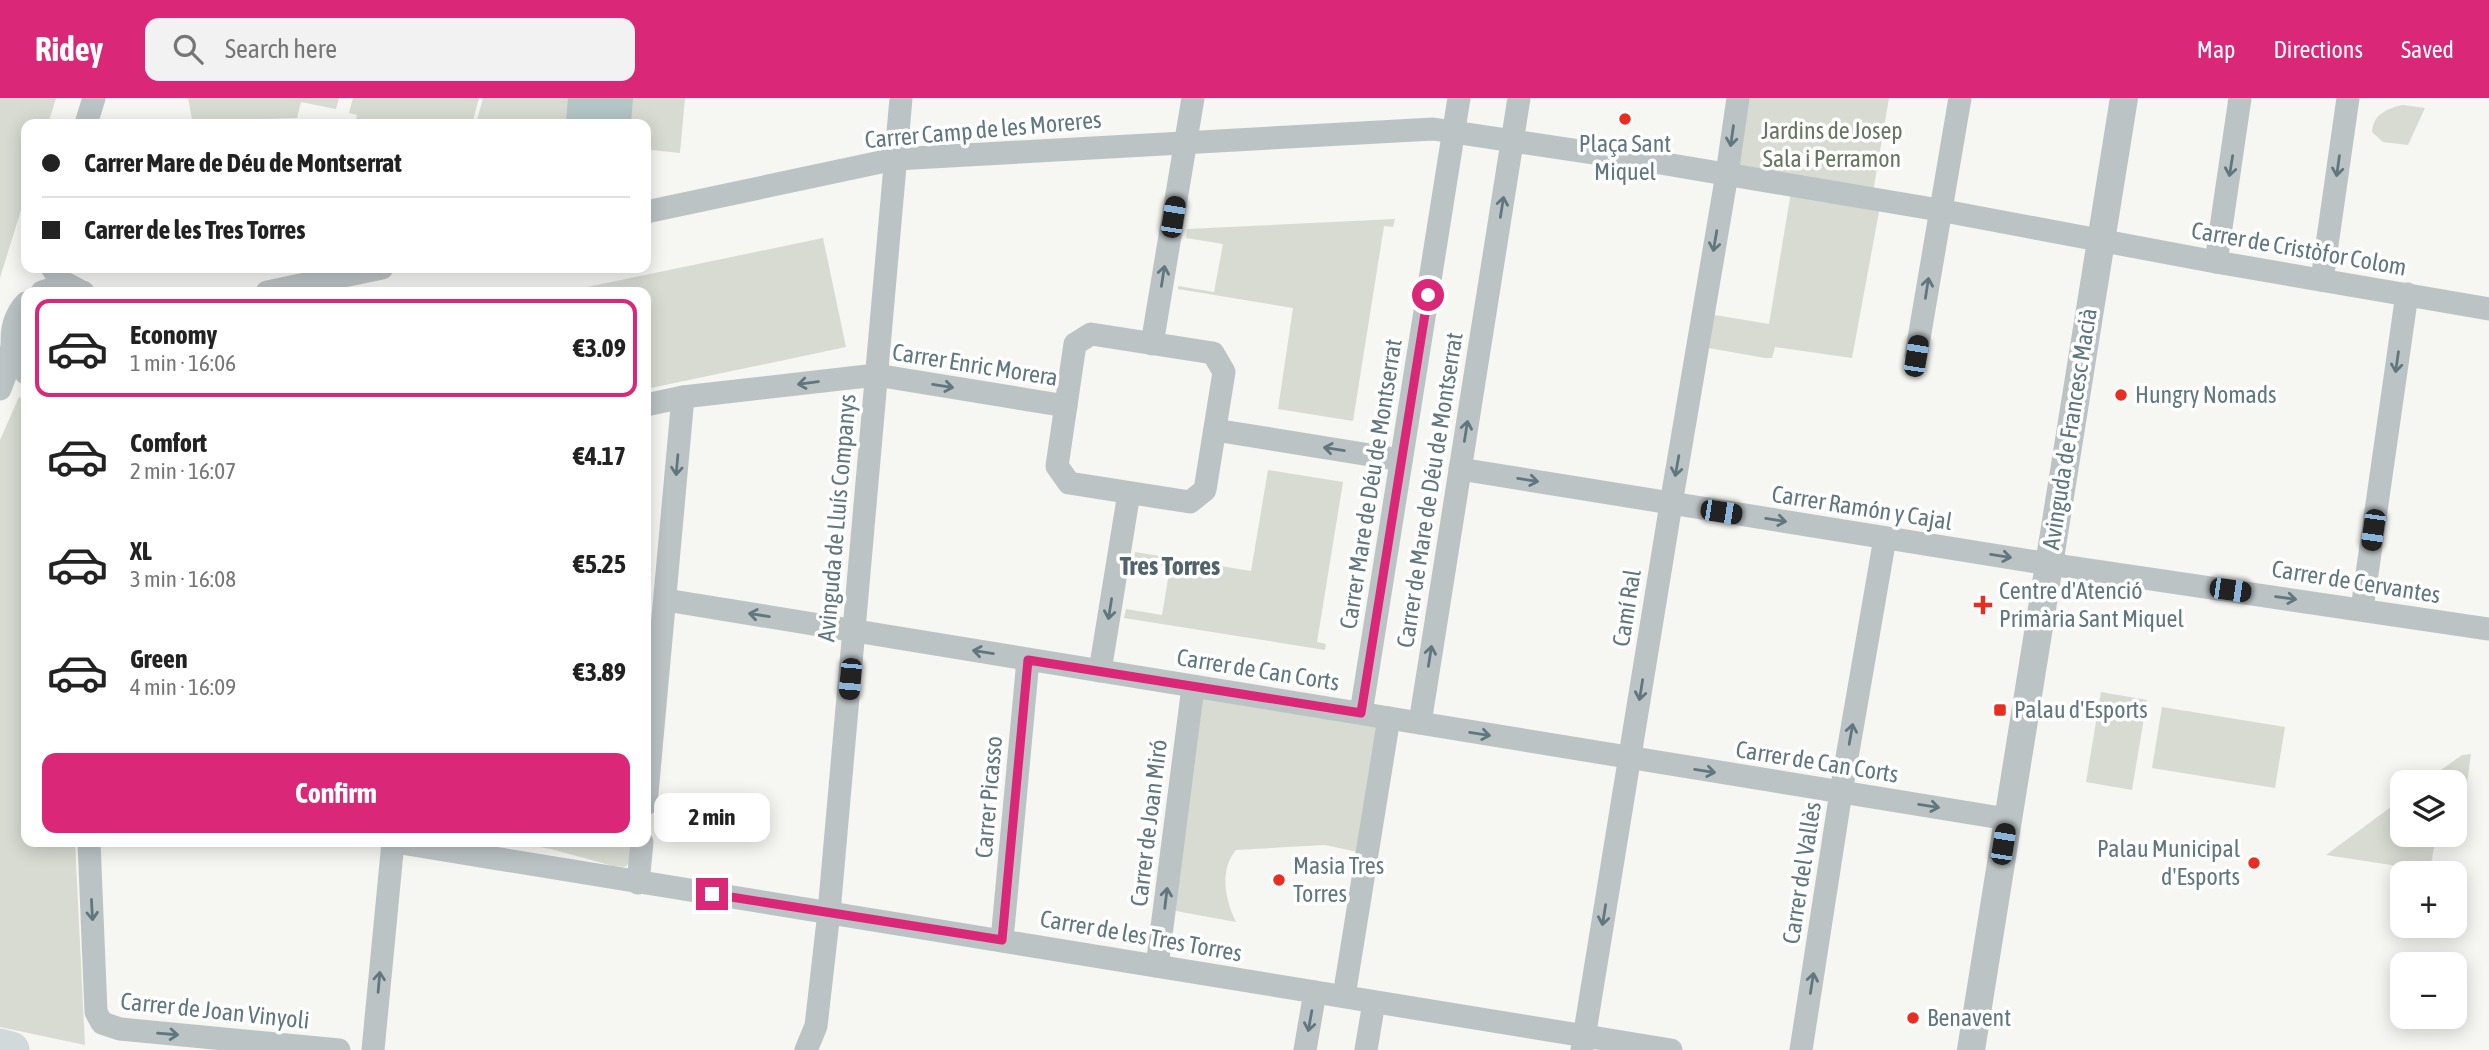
<!DOCTYPE html>
<meta charset="utf-8">
<style>
:root{--surface:#fff;--page:#f2f2f2;--text:#222;--muted:#767676;--line:#e0e0e0;--accent:#db2777}
body{margin:0;font-family:"Asap Condensed",sans-serif;background:var(--page);color:var(--text);height:100vh;display:flex;flex-direction:column;font-size:26px;white-space:nowrap}
*{box-sizing:border-box;margin:0}
p{font-size:23px;color:var(--muted)}
.icon{flex:none;width:38px;height:38px;fill:none;stroke:currentColor;stroke-width:2;stroke-linecap:round;stroke-linejoin:round}
.map{position:relative;flex:1;overflow:hidden}
.sheet{position:absolute;left:21px;top:189px;width:630px;height:560px;display:flex;flex-direction:column;background:var(--surface);border-radius:14px;box-shadow:0 4px 18px #0003}
.sheet>*{flex:none}
.banner{position:absolute;left:21px;top:21px;width:630px;height:154px;border-radius:14px;box-shadow:0 4px 18px #0003;display:grid;align-content:center;height:154px;padding:0 21px;background:var(--surface)}
.controls{position:absolute;left:2390px;top:672px;display:grid;gap:14px}
.controls a{display:grid;place-items:center;width:77px;height:77px;border-radius:14px;background:var(--surface);box-shadow:0 4px 18px #0003;font-size:35px}
.end{position:absolute;width:32px;height:32px;margin:-16px;border:9px solid #db2777;background:#fff;box-shadow:0 0 0 4px #fff}
.from{border-radius:50%}
.bubble{position:absolute;height:49px;border-radius:14px;background:var(--surface);box-shadow:0 4px 18px #0003;font-size:23px;font-weight:700;line-height:49px;text-align:center}
.car{position:absolute;width:21px;height:42px;margin:-21px -10px;border-radius:9px;box-shadow:0 0 5px 2px #0007;background:linear-gradient(#222 24%,#8ab4d8 0 40%,#222 0 76%,#8ab4d8 0 86%,#222 0)}
.banner b{display:flex;align-items:center;gap:24px;height:66px;font-size:26px}
.banner b+b{border-top:2px solid var(--line)}
.banner i{width:18px;height:18px;background:var(--text)}
ul{padding:12px 0 0;list-style:none}
li{display:flex;align-items:center;gap:21px;height:98px;margin:0 14px 10px;padding:0 7px;border:4px solid transparent;border-radius:14px}
li div{flex:1}
li b{display:block;font-size:26px}
li em{font-style:normal;font-weight:700}
li.on{border-color:var(--accent)}
li>.icon{width:63px;height:63px;stroke-width:1.5}
.action{display:flex;gap:14px;margin-top:auto;padding:14px 21px}
.action a{flex:1;height:80px;border-radius:14px;background:var(--accent);color:#fff;font-size:28px;font-weight:700;line-height:80px;text-align:center}
header{display:flex;align-items:center;gap:42px;box-sizing:border-box;height:98px;padding:0 35px;background:var(--accent);color:#fff}
header strong{font-size:33px}
nav{display:flex;gap:38px;margin-inline-start:auto;font-size:24px}
.search{width:490px;height:63px;background:var(--page);display:flex;align-items:center;gap:18px;box-sizing:border-box;padding:0 24px;border-radius:14px;color:var(--muted);font-size:26px}
.map>svg:first-child{display:block}
.green{fill:#d7dbd2}
.water{fill:#b4c5c6}
.lines{fill:none;stroke-linecap:round;stroke-linejoin:round}
.minor{stroke:#bcc3c5;stroke-width:23}
.tertiary{stroke:#bcc3c5;stroke-width:28}
.trunk{stroke:#d2d9db;stroke-width:37}
.oneway{stroke:#60777f}
.route{stroke:#db2777;stroke-width:9}
.poi-dot{fill:#e82e21;stroke:#fff;stroke-width:2.5}
.labels{text-anchor:middle;stroke-width:7;stroke-linejoin:round;paint-order:stroke}
.street-label{font-size:24px;fill:#60777f;stroke:#fff}
.park-label{font-size:24px;fill:#67775f;stroke:#fff}
.poi-label{font-size:24px;fill:#60777f;stroke:#fff;text-anchor:start}
.neighbourhood-label{font-size:26px;font-weight:bold;fill:#52636a;stroke:#fff}
</style>
<header>
<strong>Ridey</strong>
<div class="search"><svg class="icon" aria-label="search" viewBox="0 0 24 24"><circle cx="10" cy="10" r="6"/><path d="M15 15l6 6"/></svg>Search here</div>
<nav><a>Map</a><a>Directions</a><a>Saved</a></nav>
</header>
<div class="map">
<svg width="2489" height="952" viewBox="0 0 2489 952">
<rect width="100%" height="100%" fill="#f6f6f3"/>
<!-- green -->
<g class="green">
<path d="M0,0h56l-8,26h-22v70l-26,84z"/>
<path d="M188,0h151l-3,11 -35,-7 -4,16 -33,1 -2,5h-69z"/>
<path d="M353,0h126l-7,26h-117l2,-9 -8,-2z"/>
<path d="M483,0h202l-5,55 -29,-3v-3h-5v-23h-170z"/>
<path d="M1738,0h151l-17,100 9,3 -29,157 -77,-11 -3,11h-7l-68,-12 6,-33 66,11 23,-138 -65,-12z"/>
<path d="M2403,7l22,3 -17,37 -25,-3 -11,-10c1,-18 16,-24 31,-27z"/>
<path d="M1395,121l-2,8 -9,-1 -31,195 -75,-12 15,-101 -115,-19v-3l36,6 9,-48 -37,-6 1,-9z"/>
<path d="M823,140l23,109 -200,42v-97h-83z"/>
<path d="M19,299l7,3v442h49l10,203 -85,-18v-587z"/>
<path d="M1268,372l75,12 -26,160 9,2 -1,6 -201,-32 2,-9 36,6 8,-48 -36,-7 1,-8 116,19z"/>
<path d="M1193,589l196,31 -22,136 -42,-9 -89,5c-17,20 -11,50 0,72l-71,-13z"/>
<path d="M2101,594l46,8 -15,90 -46,-8z"/>
<path d="M2162,609l123,20 -10,61 -123,-20z"/>
<path d="M2471,656l-4,30 -12,20v-22h-31l38,-27z"/>
<path d="M2403,700v37h33l-6,36 -104,-16z"/>
<path d="M509,744h133l-1,10 -16,15 -12,-1 -62,-17z"/>
</g>
<!-- water -->
<path class="water" d="M568,0h65l-2,26 -65,-3z"/>
<g class="lines">
<!-- minor -->
<g class="minor">
<path d="M86,26l8,-26"/>
<path d="M646,114l249,-53 538,-30 227,34 279,47 277,52 273,47"/>
<path d="M2216,164l24,-164"/>
<path d="M52,170l11,14 15,8"/>
<path d="M2322,182l26,-182"/>
<path d="M42,194c14,-5 26,-4 41,0"/>
<path d="M267,194l115,-24"/>
<path d="M26,205c-18,20 -19,50 0,70"/>
<path d="M1091,236l122,19 11,19 -19,118 -15,12 -121,-19 -12,-17 18,-122z"/>
<path d="M1152,246l41,-246"/>
<path d="M1916,258l44,-258"/>
<path d="M0,291l9,-24 3,-20"/>
<path d="M646,307l37,-8 193,-22 190,31"/>
<path d="M1215,332l186,30"/>
<path d="M1460,371l589,95 440,65"/>
<path d="M666,502l1341,219"/>
<path d="M2362,511l45,-315"/>
<path d="M1100,573l29,-178"/>
<path d="M1361,615l98,-615"/>
<path d="M1420,625l99,-625"/>
<path d="M646,706l37,-407"/>
<path d="M89,744l7,170 6,11 18,6 219,21"/>
<path d="M395,744l1276,208"/>
<path d="M638,785l4,-41"/>
<path d="M1002,842l26,-280"/>
<path d="M1157,868l36,-279"/>
<path d="M1344,898l45,-278"/>
<path d="M373,952l20,-208"/>
<path d="M806,952l10,-24 13,-114 72,-814"/>
<path d="M1305,952l10,-58"/>
<path d="M1366,952l8,-48"/>
<path d="M1582,952l89,-546 56,-330 11,-76"/>
<path d="M1801,952l40,-258 44,-254"/>
</g>
<!-- tertiary -->
<path class="tertiary" d="M1971,952l153,-952"/>
<!-- trunk -->
<path class="trunk" d="M0,949l11,3"/>
</g>
<!-- one-way arrows -->
<defs><path id="oneway-shaft" d="M-6 0H5M1.5-3L5.5 0L1.5 3" fill="none" stroke-width="1.6" stroke-linecap="round" stroke-linejoin="round" transform="scale(1.75)"/></defs>
<g class="oneway">
<use href="#oneway-shaft" transform="translate(1732 38) rotate(98)"/>
<use href="#oneway-shaft" transform="translate(2231 68) rotate(99)"/>
<use href="#oneway-shaft" transform="translate(2338 68) rotate(98)"/>
<use href="#oneway-shaft" transform="translate(1502 109) rotate(-81)"/>
<use href="#oneway-shaft" transform="translate(1715 143) rotate(100)"/>
<use href="#oneway-shaft" transform="translate(1163 178) rotate(-81)"/>
<use href="#oneway-shaft" transform="translate(1927 190) rotate(-81)"/>
<use href="#oneway-shaft" transform="translate(2397 264) rotate(98)"/>
<use href="#oneway-shaft" transform="translate(808 285) rotate(173)"/>
<use href="#oneway-shaft" transform="translate(943 288) rotate(9)"/>
<use href="#oneway-shaft" transform="translate(1466 333) rotate(-81)"/>
<use href="#oneway-shaft" transform="translate(1334 351) rotate(-171)"/>
<use href="#oneway-shaft" transform="translate(677 367) rotate(95)"/>
<use href="#oneway-shaft" transform="translate(1677 368) rotate(100)"/>
<use href="#oneway-shaft" transform="translate(1528 382) rotate(9)"/>
<use href="#oneway-shaft" transform="translate(1776 422) rotate(9)"/>
<use href="#oneway-shaft" transform="translate(2001 458) rotate(9)"/>
<use href="#oneway-shaft" transform="translate(2286 500) rotate(8)"/>
<use href="#oneway-shaft" transform="translate(1110 511) rotate(99)"/>
<use href="#oneway-shaft" transform="translate(759 517) rotate(-171)"/>
<use href="#oneway-shaft" transform="translate(983 554) rotate(-171)"/>
<use href="#oneway-shaft" transform="translate(1430 558) rotate(-81)"/>
<use href="#oneway-shaft" transform="translate(1641 592) rotate(99)"/>
<use href="#oneway-shaft" transform="translate(1480 636) rotate(9)"/>
<use href="#oneway-shaft" transform="translate(1851 636) rotate(-80)"/>
<use href="#oneway-shaft" transform="translate(1705 673) rotate(9)"/>
<use href="#oneway-shaft" transform="translate(1929 708) rotate(9)"/>
<use href="#oneway-shaft" transform="translate(1166 800) rotate(-83)"/>
<use href="#oneway-shaft" transform="translate(92 812) rotate(87)"/>
<use href="#oneway-shaft" transform="translate(1604 817) rotate(99)"/>
<use href="#oneway-shaft" transform="translate(379 884) rotate(-85)"/>
<use href="#oneway-shaft" transform="translate(1812 885) rotate(-81)"/>
<use href="#oneway-shaft" transform="translate(1310 923) rotate(100)"/>
<use href="#oneway-shaft" transform="translate(168 936) rotate(5)"/>
</g>
<g class="lines">
<!-- route -->
<path class="route" d="M712,796l290,46 26,-280 333,53 67,-418"/>
</g>
<!-- markers -->
<g class="poi-dot">
<circle cx="1625" cy="21" r="7"/>
<circle cx="2121" cy="297" r="7"/>
<path d="M1979.5 496.5h7v7h7v7h-7v7h-7v-7h-7v-7h7z"/>
<rect x="1993" y="605" width="14" height="14" rx="3.5"/>
<circle cx="2254" cy="765" r="7"/>
<circle cx="1279" cy="782" r="7"/>
<circle cx="1913" cy="920" r="7"/>
</g>
<g class="labels">
<!-- street labels -->
<g class="street-label">
<text transform="translate(983 32) rotate(-5)" y="8">Carrer Camp de les Moreres</text>
<text transform="translate(2299 151) rotate(10)" y="8">Carrer de Cristòfor Colom</text>
<text transform="translate(975 267) rotate(9)" y="8">Carrer Enric Morera</text>
<text transform="translate(2070 331) rotate(-81)" y="8">Avinguda de Francesc Macià</text>
<text transform="translate(1371 386) rotate(-81)" y="8">Carrer Mare de Déu de Montserrat</text>
<text transform="translate(1430 392) rotate(-81)" y="8">Carrer de Mare de Déu de Montserrat</text>
<text transform="translate(1862 410) rotate(9)" y="8">Carrer Ramón y Cajal</text>
<text transform="translate(837 420) rotate(-85)" y="8">Avinguda de Lluís Companys</text>
<text transform="translate(2356 484) rotate(9)" y="8">Carrer de Cervantes</text>
<text transform="translate(1627 510) rotate(-81)" y="8">Camí Ral</text>
<text transform="translate(1258 572) rotate(9)" y="8">Carrer de Can Corts</text>
<text transform="translate(1817 664) rotate(9)" y="8">Carrer de Can Corts</text>
<text transform="translate(989 699) rotate(-85)" y="8">Carrer Picasso</text>
<text transform="translate(1149 725) rotate(-83)" y="8">Carrer de Joan Miró</text>
<text transform="translate(1802 775) rotate(-81)" y="8">Carrer del Vallès</text>
<text transform="translate(1141 838) rotate(10)" y="8">Carrer de les Tres Torres</text>
<text transform="translate(215 913) rotate(6)" y="8">Carrer de Joan Vinyoli</text>
</g>
<!-- park labels -->
<g class="park-label">
<text x="1832" y="41">Jardins de Josep<tspan x="1832" dy="28">Sala i Perramon</tspan></text>
</g>
<!-- poi labels -->
<g class="poi-label">
<text x="1625" y="54" text-anchor="middle">Plaça Sant<tspan x="1625" dy="28">Miquel</tspan></text>
<text x="2135" y="305">Hungry Nomads</text>
<text x="1999" y="501">Centre d'Atenció<tspan x="1999" dy="28">Primària Sant Miquel</tspan></text>
<text x="2014" y="620">Palau d'Esports</text>
<text x="2240" y="759" text-anchor="end">Palau Municipal<tspan x="2240" dy="28">d'Esports</tspan></text>
<text x="1293" y="776">Masia Tres<tspan x="1293" dy="28">Torres</tspan></text>
<text x="1927" y="928">Benavent</text>
</g>
<!-- neighbourhood labels -->
<g class="neighbourhood-label">
<text x="1170" y="477">Tres Torres</text>
</g>
</g>
</svg>
<div class="controls">
<a><svg class="icon" aria-label="layers" viewBox="0 0 24 24"><path d="M12 4l9 5-9 5-9-5zM3 14l9 5 9-5"/></svg></a>
<a>+</a>
<a>−</a>
</div>
<i class="end from" style="left:1428px;top:197px"></i>
<i class="end" style="left:712px;top:796px"></i>
<div class="bubble" style="left:654px;top:695px;width:116px">2 min</div>
<i class="car" style="left:1173px;top:119px;rotate:9deg"></i>
<i class="car" style="left:1916px;top:258px;rotate:9deg"></i>
<i class="car" style="left:1721px;top:414px;rotate:99deg"></i>
<i class="car" style="left:2373px;top:432px;rotate:188deg"></i>
<i class="car" style="left:2230px;top:492px;rotate:98deg"></i>
<i class="car" style="left:850px;top:581px;rotate:185deg"></i>
<i class="car" style="left:2003px;top:746px;rotate:9deg"></i>
<div class="banner">
<b><i class="from"></i>Carrer Mare de Déu de Montserrat</b>
<b><i></i>Carrer de les Tres Torres</b>
</div>
<section class="sheet">
<ul>
<li class="on"><svg class="icon" aria-label="car" viewBox="0 0 24 24"><path d="M5 17H2v-5l4-1 3-4h7l3 4 3 1v5h-3M9 17h6M6 11h13"/><circle cx="7" cy="17" r="2"/><circle cx="17" cy="17" r="2"/></svg><div><b>Economy</b><p>1 min · 16:06</p></div><em>€3.09</em></li>
<li><svg class="icon" aria-label="car" viewBox="0 0 24 24"><path d="M5 17H2v-5l4-1 3-4h7l3 4 3 1v5h-3M9 17h6M6 11h13"/><circle cx="7" cy="17" r="2"/><circle cx="17" cy="17" r="2"/></svg><div><b>Comfort</b><p>2 min · 16:07</p></div><em>€4.17</em></li>
<li><svg class="icon" aria-label="car" viewBox="0 0 24 24"><path d="M5 17H2v-5l4-1 3-4h7l3 4 3 1v5h-3M9 17h6M6 11h13"/><circle cx="7" cy="17" r="2"/><circle cx="17" cy="17" r="2"/></svg><div><b>XL</b><p>3 min · 16:08</p></div><em>€5.25</em></li>
<li><svg class="icon" aria-label="car" viewBox="0 0 24 24"><path d="M5 17H2v-5l4-1 3-4h7l3 4 3 1v5h-3M9 17h6M6 11h13"/><circle cx="7" cy="17" r="2"/><circle cx="17" cy="17" r="2"/></svg><div><b>Green</b><p>4 min · 16:09</p></div><em>€3.89</em></li>
</ul>
<div class="action"><a>Confirm</a></div>
</section>
</div>
